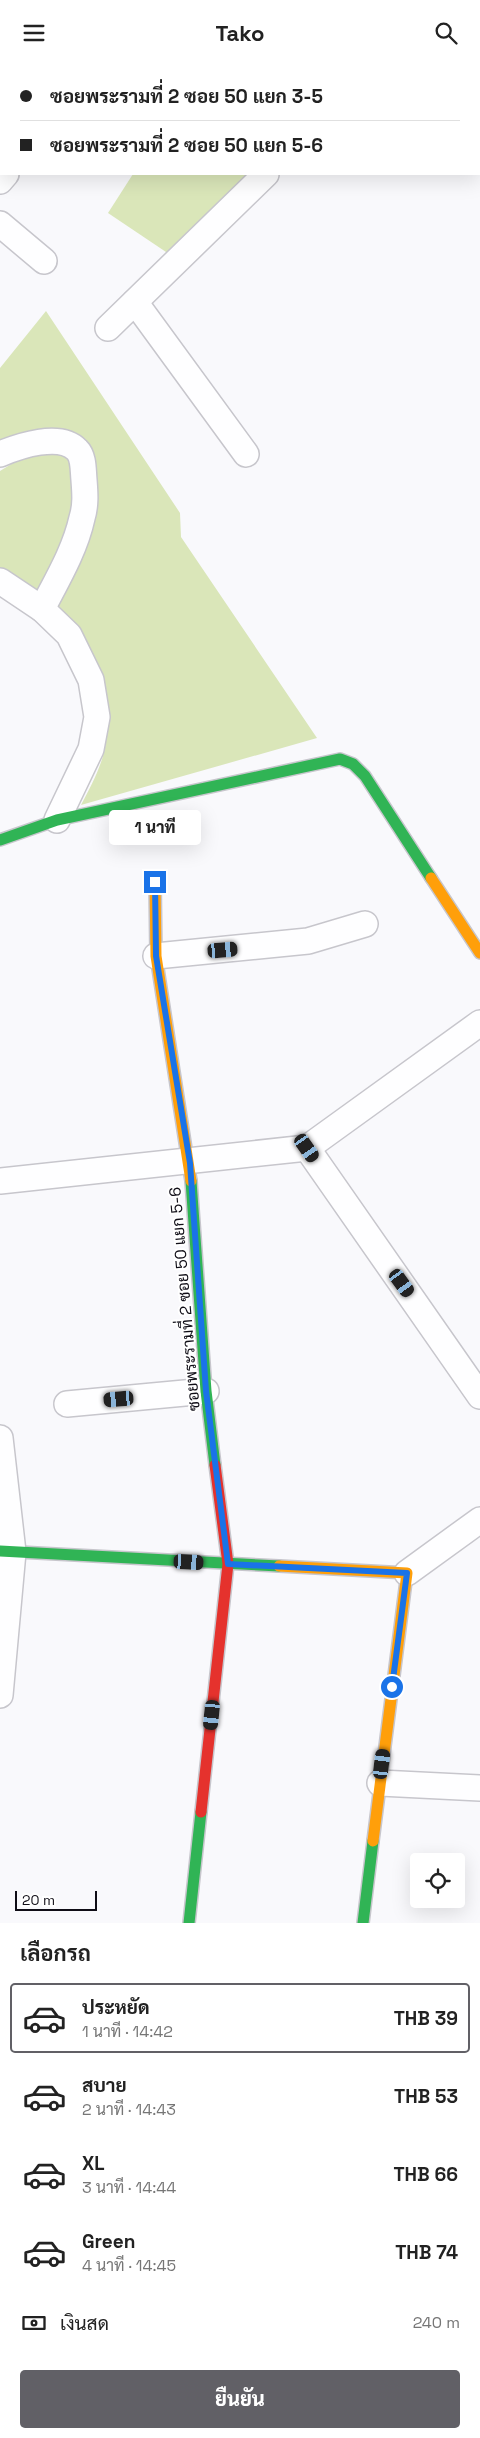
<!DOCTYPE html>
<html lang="th">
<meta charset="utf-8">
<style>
:root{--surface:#fff;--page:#f6f6f6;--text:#222;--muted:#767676;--line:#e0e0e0;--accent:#616066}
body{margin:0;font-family:"Space Grotesk",Sarabun,sans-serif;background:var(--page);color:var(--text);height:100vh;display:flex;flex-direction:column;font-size:19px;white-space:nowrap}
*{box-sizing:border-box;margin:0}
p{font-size:16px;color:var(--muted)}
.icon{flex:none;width:28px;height:28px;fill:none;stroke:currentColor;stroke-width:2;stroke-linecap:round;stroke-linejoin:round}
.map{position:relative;height:1858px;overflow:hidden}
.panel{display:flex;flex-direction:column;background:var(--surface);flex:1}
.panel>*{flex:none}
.top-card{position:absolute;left:0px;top:0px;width:480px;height:110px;box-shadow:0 5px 20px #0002;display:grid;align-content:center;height:110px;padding:0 20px;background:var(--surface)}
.fabs{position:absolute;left:410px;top:1788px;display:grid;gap:10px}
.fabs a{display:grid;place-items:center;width:55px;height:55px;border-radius:5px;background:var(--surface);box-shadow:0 5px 20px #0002;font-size:25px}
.scale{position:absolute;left:15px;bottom:12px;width:82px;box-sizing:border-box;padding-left:5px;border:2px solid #0f0d16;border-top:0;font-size:14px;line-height:18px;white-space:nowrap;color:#0f0d16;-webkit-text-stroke:4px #fff;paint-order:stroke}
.end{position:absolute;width:22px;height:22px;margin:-11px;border:6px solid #1a73e8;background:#fff;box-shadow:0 0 0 2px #fff}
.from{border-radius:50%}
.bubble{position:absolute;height:35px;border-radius:5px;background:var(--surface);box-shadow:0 5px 20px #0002;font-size:16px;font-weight:800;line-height:35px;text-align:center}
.car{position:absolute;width:15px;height:30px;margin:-15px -8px;border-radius:6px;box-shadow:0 0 4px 1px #0007;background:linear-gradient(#222 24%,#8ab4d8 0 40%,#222 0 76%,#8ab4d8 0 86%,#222 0)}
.top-card b{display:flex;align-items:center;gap:18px;height:48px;font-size:19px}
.top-card b+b{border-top:1px solid var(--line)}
.top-card i{width:12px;height:12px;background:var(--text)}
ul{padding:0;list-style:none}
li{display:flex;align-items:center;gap:15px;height:70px;margin:0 10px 8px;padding:0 10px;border:2px solid transparent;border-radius:5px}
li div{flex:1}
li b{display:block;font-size:19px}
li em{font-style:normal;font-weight:800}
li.active{border-color:var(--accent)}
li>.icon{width:45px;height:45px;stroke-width:1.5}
h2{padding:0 20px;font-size:22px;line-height:60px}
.pay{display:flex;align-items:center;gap:12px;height:55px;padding:0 20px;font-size:19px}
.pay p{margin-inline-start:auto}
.action{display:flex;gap:10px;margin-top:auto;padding:10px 20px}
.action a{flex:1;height:58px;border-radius:5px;background:var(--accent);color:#fff;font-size:20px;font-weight:800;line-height:58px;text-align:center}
header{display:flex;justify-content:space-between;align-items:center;height:65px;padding:0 20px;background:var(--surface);font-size:22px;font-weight:800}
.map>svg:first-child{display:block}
.green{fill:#dae6b9}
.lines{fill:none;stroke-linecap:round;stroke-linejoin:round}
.street-casing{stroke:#c7c6cc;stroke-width:28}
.fast-casing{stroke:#c7c6cc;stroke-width:14}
.slow-casing{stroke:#c7c6cc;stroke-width:14}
.jam-casing{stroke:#c7c6cc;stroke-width:14}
.street{stroke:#fefeff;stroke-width:25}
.fast{stroke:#30b455;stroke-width:11}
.slow{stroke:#ff9f0a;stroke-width:11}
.jam{stroke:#e5322d;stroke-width:11}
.route{stroke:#1a73e8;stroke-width:6}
.labels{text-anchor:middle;stroke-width:4;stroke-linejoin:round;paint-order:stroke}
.street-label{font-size:16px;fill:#0f0d16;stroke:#fff}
</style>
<header><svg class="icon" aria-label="menu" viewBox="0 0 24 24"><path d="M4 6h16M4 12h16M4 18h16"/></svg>Tako<svg class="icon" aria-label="search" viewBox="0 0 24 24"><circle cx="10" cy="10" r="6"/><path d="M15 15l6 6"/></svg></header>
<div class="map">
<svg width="480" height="1858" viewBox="0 0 480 1858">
<rect width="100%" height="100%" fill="#f9f9fc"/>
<!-- green -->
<g class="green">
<path d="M154,0h76l1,1h-77z"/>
<path d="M133,109h119l-83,80 -61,-41z"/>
<path d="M46,246l134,202 1,24 136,201 -236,67c8,-15 17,-32 22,-49 15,-57 -9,-112 -48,-154l35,-145 -66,-24 -24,7v-72z"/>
<path d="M50,387l16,4 9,11 -2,53 -23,50 -13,20 -37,-21v-98l26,-16z"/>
</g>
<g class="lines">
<defs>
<g id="street">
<path d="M77,1v-1"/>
<path d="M376,1l1,-1"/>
<path d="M0,116l6,-7"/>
<path d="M0,159l44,37"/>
<path d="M135,237l111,152"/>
<path d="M108,263l158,-154"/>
<path d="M0,389c19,-8 60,-22 77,-4 7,7 6,20 7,30 1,13 2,25 -2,38 -7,32 -25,62 -40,91"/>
<path d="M0,516l42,28 27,26 22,45 6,37 -6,32 -34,71"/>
<path d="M156,891l152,-15 57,-17"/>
<path d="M307,1083l173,248"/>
<path d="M0,1116l307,-33 173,-125"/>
<path d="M67,1339l139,-13"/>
<path d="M0,1373l13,114 -13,143"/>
<path d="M407,1508l73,-53"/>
<path d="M380,1718l100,5"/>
</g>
<g id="fast">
<path d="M0,775l57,-20 283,-61 13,5 12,12 66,102"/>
<path d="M191,1116l15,210 9,74"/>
<path d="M0,1486l279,15"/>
<path d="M189,1858l12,-111"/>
<path d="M363,1858l10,-82"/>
</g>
<g id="slow">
<path d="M431,813l49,75"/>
<path d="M155,817l1,74 35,225"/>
<path d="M279,1501l128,7 -34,268"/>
</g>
<path id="jam" d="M201,1747l27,-248 -13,-99"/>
</defs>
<!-- street casing -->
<use href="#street" class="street-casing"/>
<!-- fast casing -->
<use href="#fast" class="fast-casing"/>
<!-- slow casing -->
<use href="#slow" class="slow-casing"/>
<!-- jam casing -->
<use href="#jam" class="jam-casing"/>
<!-- street -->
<use href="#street" class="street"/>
<!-- fast -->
<use href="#fast" class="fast"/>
<!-- slow -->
<use href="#slow" class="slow"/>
<!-- jam -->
<use href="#jam" class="jam"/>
</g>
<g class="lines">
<!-- route -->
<path class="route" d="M155,817l1,74 34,207 16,228 22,173 179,9 -15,114"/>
</g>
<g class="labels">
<!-- street labels -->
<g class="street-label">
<text transform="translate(184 1234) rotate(-95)" y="6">ซอยพระรามที่ 2 ซอย 50 แยก 5-6</text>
</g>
</g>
</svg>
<div class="fabs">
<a><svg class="icon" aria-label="locate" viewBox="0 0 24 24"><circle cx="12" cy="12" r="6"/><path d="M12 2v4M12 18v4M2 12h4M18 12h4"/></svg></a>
</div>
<div class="scale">20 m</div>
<i class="end from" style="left:392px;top:1622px"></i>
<i class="end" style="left:155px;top:817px"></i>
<div class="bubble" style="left:109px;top:745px;width:92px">1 นาที</div>
<i class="car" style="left:223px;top:885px;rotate:85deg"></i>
<i class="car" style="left:307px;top:1083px;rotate:145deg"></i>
<i class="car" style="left:402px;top:1218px;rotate:144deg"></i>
<i class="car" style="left:119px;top:1334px;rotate:265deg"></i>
<i class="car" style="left:189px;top:1497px;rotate:93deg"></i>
<i class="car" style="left:212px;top:1650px;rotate:186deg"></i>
<i class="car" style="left:382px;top:1699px;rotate:7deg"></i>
<div class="top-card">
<b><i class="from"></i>ซอยพระรามที่ 2 ซอย 50 แยก 3-5</b>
<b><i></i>ซอยพระรามที่ 2 ซอย 50 แยก 5-6</b>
</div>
</div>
<section class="panel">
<h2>เลือกรถ</h2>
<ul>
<li class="active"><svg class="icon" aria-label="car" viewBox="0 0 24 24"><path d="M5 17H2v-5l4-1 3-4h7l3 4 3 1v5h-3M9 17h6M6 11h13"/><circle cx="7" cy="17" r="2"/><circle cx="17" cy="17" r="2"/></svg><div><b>ประหยัด</b><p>1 นาที · 14:42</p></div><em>THB 39</em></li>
<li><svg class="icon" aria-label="car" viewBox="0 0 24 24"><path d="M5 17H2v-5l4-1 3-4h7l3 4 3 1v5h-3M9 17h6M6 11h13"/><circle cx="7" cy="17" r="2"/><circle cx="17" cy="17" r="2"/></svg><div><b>สบาย</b><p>2 นาที · 14:43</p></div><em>THB 53</em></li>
<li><svg class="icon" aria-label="car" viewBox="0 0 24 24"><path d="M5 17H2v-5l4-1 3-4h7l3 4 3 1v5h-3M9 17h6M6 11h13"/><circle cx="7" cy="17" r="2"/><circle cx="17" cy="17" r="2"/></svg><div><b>XL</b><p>3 นาที · 14:44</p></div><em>THB 66</em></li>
<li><svg class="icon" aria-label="car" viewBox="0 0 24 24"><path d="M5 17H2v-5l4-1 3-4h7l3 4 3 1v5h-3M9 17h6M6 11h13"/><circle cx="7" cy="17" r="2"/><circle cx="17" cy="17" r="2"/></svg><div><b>Green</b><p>4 นาที · 14:45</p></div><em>THB 74</em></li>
</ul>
<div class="pay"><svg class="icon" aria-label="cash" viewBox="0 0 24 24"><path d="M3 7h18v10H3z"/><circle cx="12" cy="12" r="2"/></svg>เงินสด<p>240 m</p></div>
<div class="action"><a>ยืนยัน</a></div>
</section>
